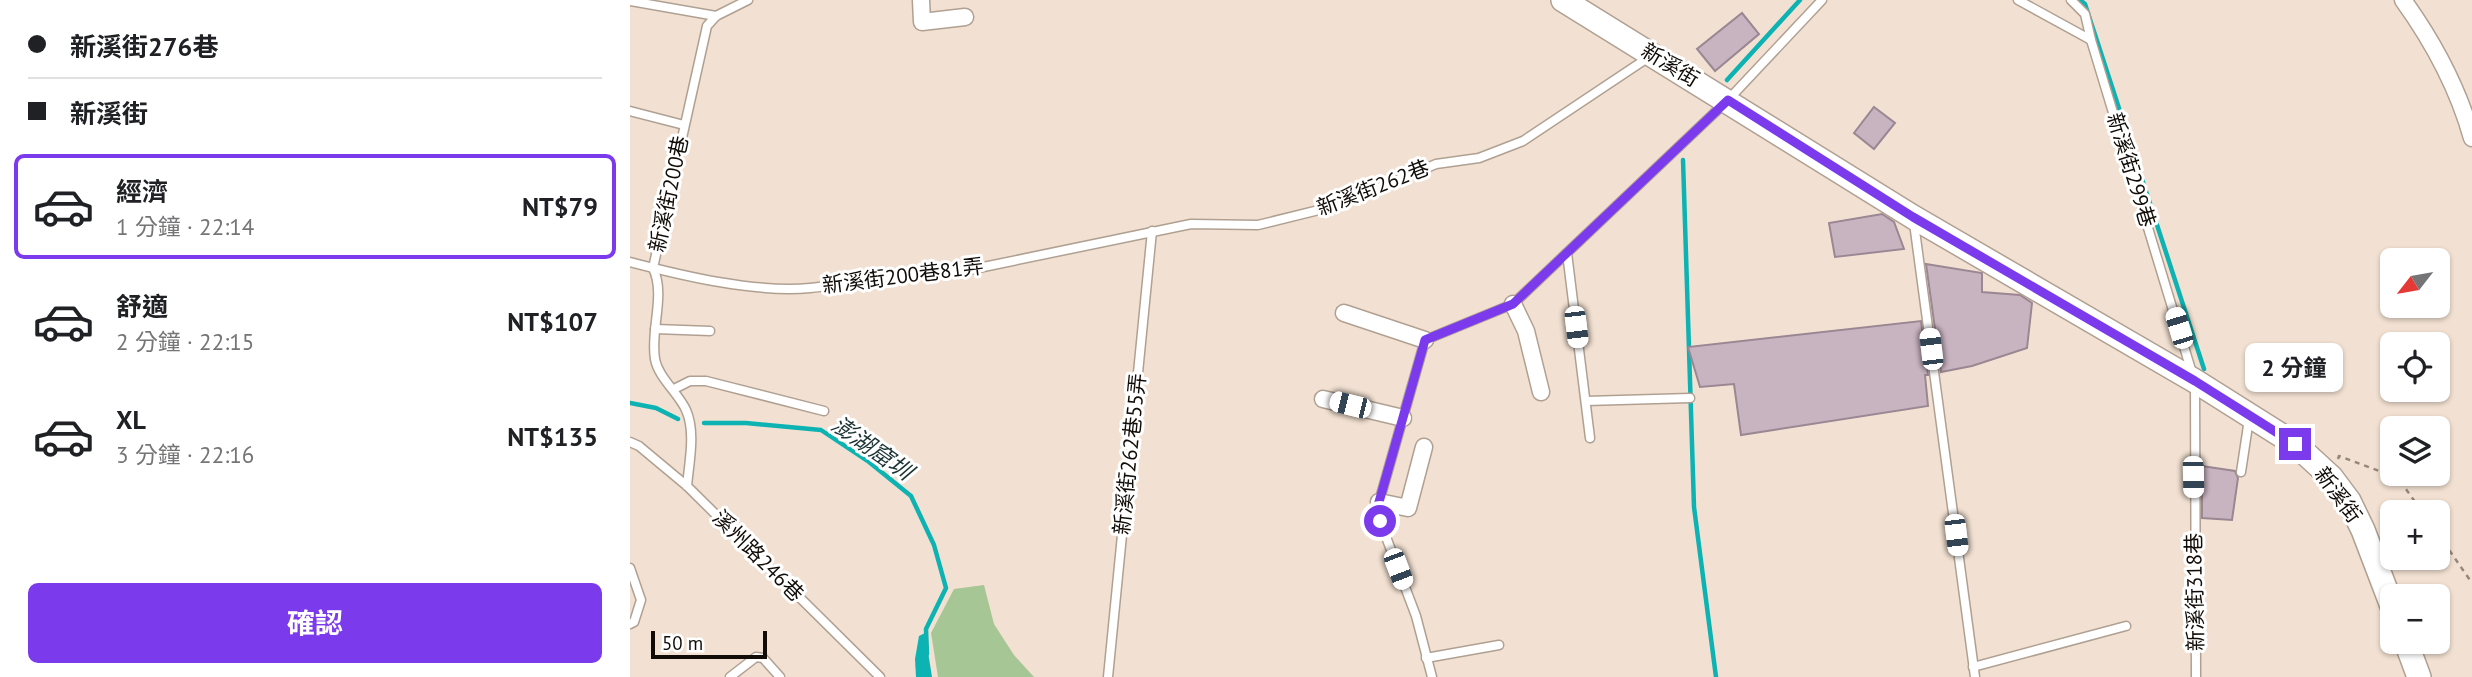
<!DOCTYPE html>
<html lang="zh-TW">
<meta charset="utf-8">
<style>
:root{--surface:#fff;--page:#f6f6f6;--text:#202124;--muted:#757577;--line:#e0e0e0;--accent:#7c3aed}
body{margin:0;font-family:"PT Sans","Noto Sans TC",sans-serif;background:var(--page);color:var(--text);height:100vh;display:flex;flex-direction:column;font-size:26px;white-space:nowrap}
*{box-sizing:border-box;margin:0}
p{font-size:23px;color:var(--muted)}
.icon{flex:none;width:38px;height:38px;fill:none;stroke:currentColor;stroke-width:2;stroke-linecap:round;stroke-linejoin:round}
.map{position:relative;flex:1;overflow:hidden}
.sheet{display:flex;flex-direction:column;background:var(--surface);width:630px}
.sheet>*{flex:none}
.guide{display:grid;align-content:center;height:154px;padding:0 28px;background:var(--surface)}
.needle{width:46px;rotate:239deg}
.buttons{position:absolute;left:1750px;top:248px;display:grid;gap:14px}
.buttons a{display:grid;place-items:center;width:70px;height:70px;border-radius:10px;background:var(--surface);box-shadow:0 2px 5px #0004;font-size:35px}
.scale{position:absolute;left:21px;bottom:18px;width:116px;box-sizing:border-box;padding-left:7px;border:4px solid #110c07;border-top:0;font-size:19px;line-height:24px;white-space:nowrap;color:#110c07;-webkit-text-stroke:5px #fff;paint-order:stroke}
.end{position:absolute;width:32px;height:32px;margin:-16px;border:9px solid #7c3aed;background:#fff;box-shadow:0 0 0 4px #fff}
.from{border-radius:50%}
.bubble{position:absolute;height:49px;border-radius:10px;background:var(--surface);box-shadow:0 2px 5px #0004;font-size:23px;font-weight:700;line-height:49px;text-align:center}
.car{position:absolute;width:21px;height:42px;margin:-21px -10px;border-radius:9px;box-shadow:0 0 5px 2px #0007;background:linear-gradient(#fff 24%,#345 0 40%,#fff 0 76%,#345 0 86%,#fff 0)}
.guide b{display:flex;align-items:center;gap:24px;height:66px;font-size:26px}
.guide b+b{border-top:2px solid var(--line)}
.guide i{width:18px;height:18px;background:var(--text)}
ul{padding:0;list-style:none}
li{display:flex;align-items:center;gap:21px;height:105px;margin:0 14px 10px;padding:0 14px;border:4px solid transparent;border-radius:10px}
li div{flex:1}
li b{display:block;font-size:26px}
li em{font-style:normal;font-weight:700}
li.active{border-color:var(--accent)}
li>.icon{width:63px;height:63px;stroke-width:1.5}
.action{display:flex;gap:14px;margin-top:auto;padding:14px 28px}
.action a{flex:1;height:80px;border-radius:10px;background:var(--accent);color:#fff;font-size:28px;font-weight:700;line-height:80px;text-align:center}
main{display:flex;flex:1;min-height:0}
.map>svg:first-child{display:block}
.green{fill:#a7c695}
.water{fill:#0db3b3}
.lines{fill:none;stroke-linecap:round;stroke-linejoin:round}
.stream{stroke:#0db3b3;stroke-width:4.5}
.building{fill:#c8b4c1;stroke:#9a8793;stroke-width:2}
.lane-casing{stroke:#b0a092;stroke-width:11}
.street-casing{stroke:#b0a092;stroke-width:19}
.secondary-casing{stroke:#b0a092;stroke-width:26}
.path{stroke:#94887d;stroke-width:2.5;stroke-dasharray:5 5;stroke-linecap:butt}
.lane{stroke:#fff;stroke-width:8}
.street{stroke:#fff;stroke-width:16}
.secondary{stroke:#fff;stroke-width:23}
.route{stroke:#7c3aed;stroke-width:9}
.labels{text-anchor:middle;stroke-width:6;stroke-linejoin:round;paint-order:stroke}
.street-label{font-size:21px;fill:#110c07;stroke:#fff}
.water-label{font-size:23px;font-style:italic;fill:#1b3232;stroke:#fff}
</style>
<main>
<section class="sheet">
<div class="guide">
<b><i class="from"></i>新溪街276巷</b>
<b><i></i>新溪街</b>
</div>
<ul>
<li class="active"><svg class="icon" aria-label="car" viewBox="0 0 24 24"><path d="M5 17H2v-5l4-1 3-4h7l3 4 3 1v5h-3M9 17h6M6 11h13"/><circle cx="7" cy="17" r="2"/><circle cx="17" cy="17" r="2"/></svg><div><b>經濟</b><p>1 分鐘 · 22:14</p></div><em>NT$79</em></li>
<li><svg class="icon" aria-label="car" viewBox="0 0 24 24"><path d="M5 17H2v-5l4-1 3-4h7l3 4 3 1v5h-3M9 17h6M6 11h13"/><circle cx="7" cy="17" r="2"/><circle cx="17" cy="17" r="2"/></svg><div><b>舒適</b><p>2 分鐘 · 22:15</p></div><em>NT$107</em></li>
<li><svg class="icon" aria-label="car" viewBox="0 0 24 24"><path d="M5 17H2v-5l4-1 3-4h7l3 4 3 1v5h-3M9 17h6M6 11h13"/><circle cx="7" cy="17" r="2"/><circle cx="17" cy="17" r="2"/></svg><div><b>XL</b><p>3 分鐘 · 22:16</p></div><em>NT$135</em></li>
</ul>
<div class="action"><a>確認</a></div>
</section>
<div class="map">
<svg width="1842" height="677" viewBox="0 0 1842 677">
<rect width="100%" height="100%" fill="#f2e1d2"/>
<!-- green -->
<path class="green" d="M354,585l10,39 20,31 20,22h-96l-7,-44 23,-44z"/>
<!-- water -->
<path class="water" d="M295,633l7,44h-16l-1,-18 4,-23z"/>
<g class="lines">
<!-- stream -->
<g class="stream">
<path d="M1450,0l5,4 119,365"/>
<path d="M1097,80l73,-80"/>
<path d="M1053,160l11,347 22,170"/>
<path d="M0,403l26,5 22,11"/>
<path d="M74,423h42l75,7 48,32 42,34 23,49 12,43 -20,41 1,25"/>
</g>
</g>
<!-- building -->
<g class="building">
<path d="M1112,13l17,21 -44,37 -18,-22z"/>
<path d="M1244,107l21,16 -21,26 -20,-16z"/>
<path d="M1252,214l12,8 10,27 -69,8 -6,-34z"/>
<path d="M1296,264l56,9v19l38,3 12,8 -5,45 -55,18 -31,6z"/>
<path d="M1291,321l7,54h-3l3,31 -187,29 -7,-51 -34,3 -12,-40z"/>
<path d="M1572,466l33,5 3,7 -6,42 -30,-2z"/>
</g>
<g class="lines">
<defs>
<g id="lane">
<path d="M1388,0l73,40 101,333"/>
<path d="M1441,0l14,14 6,26"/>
<path d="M0,1l86,15"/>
<path d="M0,111l54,14"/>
<path d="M1284,223l61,454"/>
<path d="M937,253l23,185"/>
<path d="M0,262c54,14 125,31 180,26 52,-5 101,-19 154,-17l227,-47 67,1 77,-19 101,-42 43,-6 44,-17 126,-84"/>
<path d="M25,329l55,2"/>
<path d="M1565,386l1,291"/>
<path d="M44,389l16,-8h16l118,30"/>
<path d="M956,401l104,-3"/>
<path d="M0,442l9,4 48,40 193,191"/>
<path d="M1611,472l8,-53"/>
<path d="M57,486c2,-23 9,-54 -1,-76 -7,-16 -28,-33 -31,-51 -5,-29 11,-64 -2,-91l54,-242 9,-10 32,-16"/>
<path d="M0,568l11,32 -7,22 -4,2"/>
<path d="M796,658l73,-13"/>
<path d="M1343,667l153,-41"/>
<path d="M100,677l26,-20 7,1 17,19"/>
<path d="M478,677l44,-446"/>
<path d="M802,677l-16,-61 -36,-95 -1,-19 46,-162 88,-36 215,-204 94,-100"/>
</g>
<g id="street">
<path d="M291,0l1,22 43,-5"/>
<path d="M1773,0c31,43 55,88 69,138"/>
<path d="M883,304l13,27 15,61"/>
<path d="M714,313l81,27"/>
<path d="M693,399l80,19"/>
<path d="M749,502l29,6 16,-61"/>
</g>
<g id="secondary">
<path d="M933,0l350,217 282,164 100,63 36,33 18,24 14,29 29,76"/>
<path d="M1776,642l13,35"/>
</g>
</defs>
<!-- lane casing -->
<use href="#lane" class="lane-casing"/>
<!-- street casing -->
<use href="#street" class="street-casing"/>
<!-- secondary casing -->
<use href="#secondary" class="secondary-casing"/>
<!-- path -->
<g class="path">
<path d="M1708,459l1,-3 59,22 25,35"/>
<path d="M1808,534l34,49"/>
</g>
<!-- lane -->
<use href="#lane" class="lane"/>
<!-- street -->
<use href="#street" class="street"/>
<!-- secondary -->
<use href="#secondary" class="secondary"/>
</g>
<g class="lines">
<!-- route -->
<path class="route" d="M750,521l-1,-19 46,-162 88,-36 215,-204 185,117 282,164 100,63"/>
</g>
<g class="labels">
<!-- street labels -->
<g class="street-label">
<text transform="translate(1040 65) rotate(31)" y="7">新溪街</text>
<text transform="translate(1501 170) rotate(73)" y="7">新溪街299巷</text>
<text transform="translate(743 188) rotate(-21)" y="7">新溪街262巷</text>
<text transform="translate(39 194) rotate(-78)" y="7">新溪街200巷</text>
<text transform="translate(273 276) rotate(-7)" y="7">新溪街200巷81弄</text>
<text transform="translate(500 454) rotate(-84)" y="7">新溪街262巷55弄</text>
<text transform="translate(1708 495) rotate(54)" y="7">新溪街</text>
<text transform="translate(128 556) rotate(45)" y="7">溪州路246巷</text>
<text transform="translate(1565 592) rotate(-91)" y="7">新溪街318巷</text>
</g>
<!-- water labels -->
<g class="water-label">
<text transform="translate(242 448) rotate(35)" y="8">澎湖窟圳</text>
</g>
</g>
</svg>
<div class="buttons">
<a><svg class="needle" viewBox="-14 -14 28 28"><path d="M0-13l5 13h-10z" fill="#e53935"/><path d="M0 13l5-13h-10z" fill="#757577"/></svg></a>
<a><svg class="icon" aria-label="locate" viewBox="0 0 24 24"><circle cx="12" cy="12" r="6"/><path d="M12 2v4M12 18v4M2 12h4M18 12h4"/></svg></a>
<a><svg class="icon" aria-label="layers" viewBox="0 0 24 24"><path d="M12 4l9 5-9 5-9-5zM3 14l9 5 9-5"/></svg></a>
<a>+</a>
<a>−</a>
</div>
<div class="scale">50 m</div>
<i class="end from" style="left:750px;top:521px"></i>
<i class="end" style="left:1665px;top:444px"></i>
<div class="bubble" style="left:1615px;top:343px;width:98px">2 分鐘</div>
<i class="car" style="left:946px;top:327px;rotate:173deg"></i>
<i class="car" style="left:1549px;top:328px;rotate:343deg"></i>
<i class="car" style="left:1301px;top:349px;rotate:353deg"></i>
<i class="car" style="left:720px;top:405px;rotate:284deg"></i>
<i class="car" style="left:1563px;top:477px;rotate:179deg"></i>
<i class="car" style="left:1326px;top:535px;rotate:173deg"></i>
<i class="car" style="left:768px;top:569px;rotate:159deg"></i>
</div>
</main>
